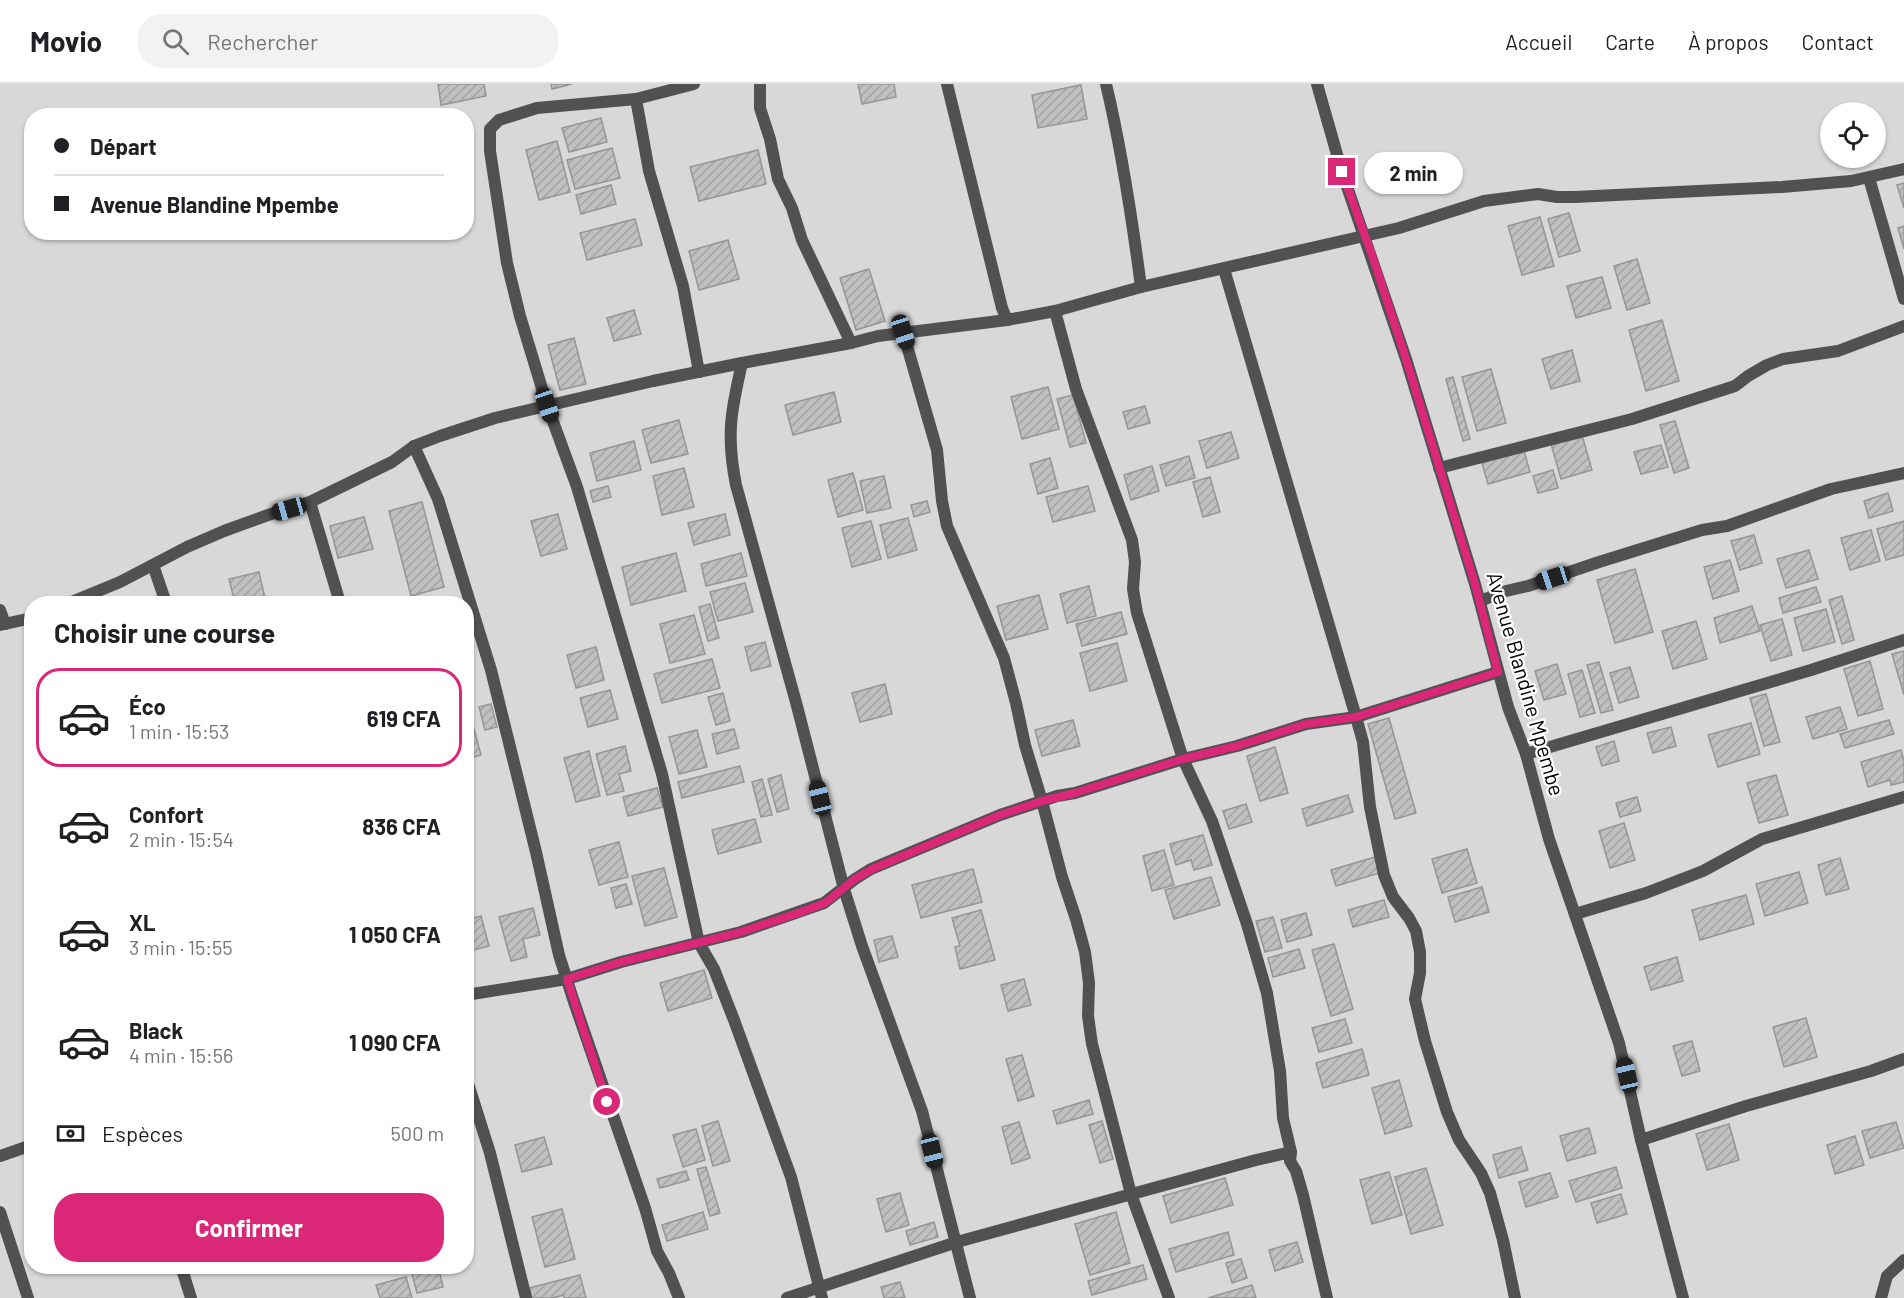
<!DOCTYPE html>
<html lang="fr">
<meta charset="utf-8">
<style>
:root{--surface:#fff;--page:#f2f2f2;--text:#202124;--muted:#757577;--line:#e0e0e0;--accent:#db2777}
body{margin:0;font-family:Barlow,sans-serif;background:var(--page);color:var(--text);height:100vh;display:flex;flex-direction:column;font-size:22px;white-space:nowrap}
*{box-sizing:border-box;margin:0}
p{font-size:20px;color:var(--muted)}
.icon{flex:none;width:33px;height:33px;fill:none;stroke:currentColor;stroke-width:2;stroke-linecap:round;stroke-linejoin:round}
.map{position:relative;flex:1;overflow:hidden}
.side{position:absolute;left:24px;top:512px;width:450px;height:678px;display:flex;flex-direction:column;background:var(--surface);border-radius:24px;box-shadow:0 2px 4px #0004}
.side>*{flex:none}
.banner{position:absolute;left:24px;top:24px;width:450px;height:132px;border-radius:24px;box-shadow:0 2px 4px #0004;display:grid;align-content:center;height:132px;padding:0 30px;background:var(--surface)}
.controls{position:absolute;left:1820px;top:18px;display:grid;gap:12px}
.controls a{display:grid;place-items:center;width:66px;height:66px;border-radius:50%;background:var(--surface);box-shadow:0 2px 4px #0004;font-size:30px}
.end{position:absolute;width:27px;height:27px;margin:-14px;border:8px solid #db2777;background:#fff;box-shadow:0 0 0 3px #fff}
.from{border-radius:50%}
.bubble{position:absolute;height:42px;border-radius:21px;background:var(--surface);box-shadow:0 2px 4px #0004;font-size:20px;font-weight:700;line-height:42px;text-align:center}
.car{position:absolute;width:18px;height:36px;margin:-18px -9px;border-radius:8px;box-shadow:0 0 4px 2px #0007;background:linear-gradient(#222 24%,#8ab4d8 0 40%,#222 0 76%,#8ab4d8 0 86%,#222 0)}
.banner b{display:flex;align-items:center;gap:21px;height:57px;font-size:22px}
.banner b+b{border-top:2px solid var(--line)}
.banner i{width:15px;height:15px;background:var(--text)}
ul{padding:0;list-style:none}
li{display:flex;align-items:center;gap:18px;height:99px;margin:0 12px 9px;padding:0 18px;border:3px solid transparent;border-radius:24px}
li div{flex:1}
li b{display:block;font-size:22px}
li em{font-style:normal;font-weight:700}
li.on{border-color:var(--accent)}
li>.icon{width:54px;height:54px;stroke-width:1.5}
h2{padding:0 30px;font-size:27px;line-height:72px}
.pay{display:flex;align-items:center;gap:15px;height:66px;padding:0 30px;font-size:22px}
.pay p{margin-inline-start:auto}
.action{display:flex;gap:12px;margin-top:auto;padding:12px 30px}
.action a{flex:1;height:69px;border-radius:24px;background:var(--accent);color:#fff;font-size:24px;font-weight:700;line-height:69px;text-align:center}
header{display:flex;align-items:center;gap:36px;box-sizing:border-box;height:84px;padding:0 30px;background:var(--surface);border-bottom:2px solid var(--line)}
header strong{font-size:28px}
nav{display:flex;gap:33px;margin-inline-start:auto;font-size:21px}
.search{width:420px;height:54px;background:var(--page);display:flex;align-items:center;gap:15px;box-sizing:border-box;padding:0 21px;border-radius:24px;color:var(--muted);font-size:22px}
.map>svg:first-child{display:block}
.grass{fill:#d8d8d8;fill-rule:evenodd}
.building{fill:url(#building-hatch);stroke:#959595;stroke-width:1.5}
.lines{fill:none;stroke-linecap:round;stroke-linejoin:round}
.street{stroke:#515151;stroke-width:12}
.route{stroke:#db2777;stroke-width:8}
.labels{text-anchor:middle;stroke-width:4.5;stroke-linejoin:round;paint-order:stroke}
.street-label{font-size:21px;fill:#000;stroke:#fff}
</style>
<header>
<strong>Movio</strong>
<div class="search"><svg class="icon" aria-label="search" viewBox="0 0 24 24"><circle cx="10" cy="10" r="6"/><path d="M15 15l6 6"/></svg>Rechercher</div>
<nav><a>Accueil</a><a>Carte</a><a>À propos</a><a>Contact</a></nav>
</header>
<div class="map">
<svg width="1904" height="1214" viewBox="0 0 1904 1214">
<defs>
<pattern id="building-hatch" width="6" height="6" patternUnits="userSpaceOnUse" patternTransform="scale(1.5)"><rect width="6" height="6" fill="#c0c0c0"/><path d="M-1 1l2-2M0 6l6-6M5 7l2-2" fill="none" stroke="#a3a3a3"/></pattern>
</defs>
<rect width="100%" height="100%" fill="#fff"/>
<!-- grass -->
<path class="grass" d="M0,0h1904v1214h-1904zM1830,28h45v46h-45zM32,32h434v116h-434zM32,519h434v663h-434z"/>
<!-- building -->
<g class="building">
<path d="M438,0h46l2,12 -45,9z"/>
<path d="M551,0h21l-20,5z"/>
<path d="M858,0h36l2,13 -34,7z"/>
<path d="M1081,1l6,34 -49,9 -6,-33z"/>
<path d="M601,34l6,24 -38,10 -7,-24z"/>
<path d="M557,57l13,51 -31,8 -13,-50z"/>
<path d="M612,64l8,30 -45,11 -8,-29z"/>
<path d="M758,66l8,34 -67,17 -9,-34z"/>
<path d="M1904,99v25l-7,-23z"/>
<path d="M611,101l5,19 -35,10 -5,-19z"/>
<path d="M1569,129l11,38 -21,6 -11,-38z"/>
<path d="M1540,133l14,49 -32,9 -14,-49z"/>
<path d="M635,135l7,26 -55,15 -7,-27z"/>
<path d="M1904,142v23l-6,-21z"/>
<path d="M728,156l11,39 -40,11 -10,-39z"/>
<path d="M1637,175l13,44 -23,7 -13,-44z"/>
<path d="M869,185l16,52 -29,9 -16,-52z"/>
<path d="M1602,193l9,31 -35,10 -9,-32z"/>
<path d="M634,226l7,24 -27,7 -7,-23z"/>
<path d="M1662,236l17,61 -33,10 -17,-61z"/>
<path d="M574,254l12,46 -26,6 -12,-45z"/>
<path d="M1572,266l8,31 -29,8 -9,-30z"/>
<path d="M1491,285l15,54 -29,8 -15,-54z"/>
<path d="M1453,293l17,62 -7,2 -17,-62z"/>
<path d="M1048,303l11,42 -37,10 -11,-42z"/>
<path d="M834,308l7,30 -48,13 -8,-30z"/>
<path d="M1073,311l13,48 -16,4 -13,-48z"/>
<path d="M1145,322l5,17 -22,6 -5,-17z"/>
<path d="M679,336l9,34 -37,9 -9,-33z"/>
<path d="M1675,337l14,47 -15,5 -14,-48z"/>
<path d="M1231,348l8,26 -32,10 -8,-27z"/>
<path d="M1582,351l10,35 -31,9 -10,-35z"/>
<path d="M634,357l7,29 -44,11 -7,-28z"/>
<path d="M1661,361l7,22 -27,7 -7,-22z"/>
<path d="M1524,367l6,21 -42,12 -6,-21z"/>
<path d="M1189,372l6,22 -29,8 -6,-21z"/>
<path d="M1050,374l8,30 -20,6 -8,-30z"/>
<path d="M1152,382l7,25 -28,9 -7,-25z"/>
<path d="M684,384l10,39 -32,8 -9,-39z"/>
<path d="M1553,386l5,18 -20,5 -5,-17z"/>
<path d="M853,389l10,37 -25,7 -10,-37z"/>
<path d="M884,392l7,32 -24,5 -7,-32z"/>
<path d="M1210,393l10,35 -17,5 -10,-35z"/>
<path d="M608,402l3,11 -18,5 -3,-11z"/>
<path d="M1088,402l7,25 -42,11 -7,-25z"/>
<path d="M1888,409l5,18 -24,7 -5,-17z"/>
<path d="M927,417l3,11 -16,5 -3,-12z"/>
<path d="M422,418l22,85 -33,9 -22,-85z"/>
<path d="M558,430l9,35 -26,7 -10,-35z"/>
<path d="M725,430l5,21 -36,10 -6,-22z"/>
<path d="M364,433l9,32 -35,9 -8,-32z"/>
<path d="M908,434l9,32 -29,8 -8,-33z"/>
<path d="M871,437l10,38 -29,8 -10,-39z"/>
<path d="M1904,437v34l-18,5 -9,-31z"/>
<path d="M1871,446l9,31 -30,9 -9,-32z"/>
<path d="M1754,451l8,28 -22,7 -9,-29z"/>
<path d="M1809,466l9,29 -32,9 -9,-29z"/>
<path d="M676,469l10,38 -55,14 -9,-38z"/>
<path d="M741,469l6,23 -41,10 -5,-22z"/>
<path d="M1730,476l9,31 -26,8 -9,-32z"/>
<path d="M1635,485l18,63 -38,11 -18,-63z"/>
<path d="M259,488l6,26 -20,5h-10l-6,-24z"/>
<path d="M745,499l8,29 -35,9 -8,-29z"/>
<path d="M1089,502l7,30 -29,7 -7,-29z"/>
<path d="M1816,503l5,15 -38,11 -4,-15z"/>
<path d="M1039,511l9,34 -42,11 -9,-34z"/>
<path d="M1842,512l12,44 -12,4 -13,-44z"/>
<path d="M710,520l9,34 -11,3 -9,-34z"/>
<path d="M1752,522l8,25 -40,12 -6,-25z"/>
<path d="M1826,525l9,33 -32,9 -9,-33z"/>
<path d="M1121,528l6,22 -45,12 -6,-22z"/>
<path d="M694,531l11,39 -35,9 -10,-39z"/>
<path d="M1782,535l10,36 -21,6 -11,-36z"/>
<path d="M1696,537l11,38 -34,10 -11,-38z"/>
<path d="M765,558l6,24 -20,5 -6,-24z"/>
<path d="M1117,559l10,38 -37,10 -10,-38z"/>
<path d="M596,563l8,33 -28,8 -9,-33z"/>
<path d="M1904,567v44l-12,-41z"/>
<path d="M712,575l8,29 -58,15 -8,-29z"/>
<path d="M1870,577l13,48 -25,7 -14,-47z"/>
<path d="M1599,578l14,48 -12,3 -14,-48z"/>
<path d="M1557,580l9,30 -22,6 -9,-29z"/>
<path d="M1630,583l9,30 -20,6 -9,-30z"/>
<path d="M1582,586l13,43 -15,4 -12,-43z"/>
<path d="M885,600l7,30 -32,8 -8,-29z"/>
<path d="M610,606l8,29 -30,8 -8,-29z"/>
<path d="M723,609l7,28 -14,4 -8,-28z"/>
<path d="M1766,610l14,48 -16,4 -14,-48z"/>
<path d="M491,620l6,23 -12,3 -6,-23z"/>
<path d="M1840,623l7,22 -34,10 -7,-22z"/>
<path d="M470,630l11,41 -15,4v-44z"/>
<path d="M1389,634l27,95 -21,6 -27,-95z"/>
<path d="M1073,636l7,26 -38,10 -7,-26z"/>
<path d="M1889,636l5,14 -49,14 -5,-14z"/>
<path d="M1751,639l9,31 -42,13 -10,-32z"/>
<path d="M1671,643l5,19 -23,7 -6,-20z"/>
<path d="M734,645l5,19 -22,6 -5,-20z"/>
<path d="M697,646l10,37 -28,7 -10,-37z"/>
<path d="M1614,657l5,20 -17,5 -6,-19z"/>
<path d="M625,662l6,25 -12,3 5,17 -17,4 -11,-41z"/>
<path d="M1275,663l13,46 -28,8 -13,-45z"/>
<path d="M1901,666l3,11v21l-13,3 -1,-5 -22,7 -7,-25z"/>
<path d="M589,667l11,45 -24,6 -12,-44z"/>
<path d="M740,682l4,16 -62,16 -4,-16z"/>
<path d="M781,691l8,34 -12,3 -9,-33z"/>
<path d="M1776,691l12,40 -29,8 -12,-40z"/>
<path d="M762,695l10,36 -11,2 -9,-35z"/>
<path d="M657,704l6,19 -35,9 -5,-19z"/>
<path d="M1348,711l5,17 -46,14 -5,-17z"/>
<path d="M1637,713l4,14 -21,6 -4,-14z"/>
<path d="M1246,720l6,18 -23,7 -6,-18z"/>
<path d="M755,735l6,23 -43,12 -6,-24z"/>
<path d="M1624,739l11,37 -25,8 -11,-37z"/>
<path d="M1203,751l9,30 -18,5 -3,-10 -15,5 -6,-21z"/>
<path d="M619,758l9,35 -29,8 -10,-35z"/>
<path d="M1467,765l10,34 -35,10 -10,-34z"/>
<path d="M1164,766l10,35 -22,6 -9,-35z"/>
<path d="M1375,773l4,16 -43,13 -5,-16z"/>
<path d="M1840,774l9,31 -23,6 -8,-30z"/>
<path d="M664,784l13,49 -32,9 -13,-50z"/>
<path d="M973,785l9,33 -61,16 -9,-33z"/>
<path d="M1799,788l9,31 -43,13 -9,-32z"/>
<path d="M1211,793l9,28 -46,14 -9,-29z"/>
<path d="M626,800l6,20 -16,4 -5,-20z"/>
<path d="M1482,803l7,25 -34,10 -7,-25z"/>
<path d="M1746,811l8,29 -54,16 -8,-30z"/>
<path d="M1384,816l5,17 -36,10 -5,-17z"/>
<path d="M533,824l7,27 -17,4 4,18 -16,4 -12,-44z"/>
<path d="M981,826l14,50 -35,9 -5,-22 5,-1 -8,-28z"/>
<path d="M1306,829l6,22 -25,7 -6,-22z"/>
<path d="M481,832l8,30 -23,6v-32z"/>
<path d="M1273,833l9,31 -17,4 -9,-31z"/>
<path d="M892,852l6,21 -19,5 -5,-22z"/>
<path d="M1334,860l19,65 -22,7 -19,-66z"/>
<path d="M1299,865l6,19 -32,9 -5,-19z"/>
<path d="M1677,873l6,24 -32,9 -7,-23z"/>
<path d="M704,886l8,28 -44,13 -8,-28z"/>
<path d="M1024,895l7,26 -23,6 -7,-26z"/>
<path d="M1806,934l11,39 -33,10 -11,-40z"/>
<path d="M1345,935l7,24 -33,9 -7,-24z"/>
<path d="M1692,957l8,30 -18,5 -9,-30z"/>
<path d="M1362,965l7,26 -46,13 -7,-25z"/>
<path d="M1022,971l12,41 -16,5 -12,-42z"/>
<path d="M1399,996l13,46 -27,8 -13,-46z"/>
<path d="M1089,1016l4,14 -36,10 -4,-13z"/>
<path d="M718,1037l12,40 -17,5 -11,-40z"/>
<path d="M1102,1037l11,38 -13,4 -11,-38z"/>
<path d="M1019,1038l11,36 -18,6 -10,-37z"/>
<path d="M1896,1038l8,26 -34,10 -8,-27z"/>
<path d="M1729,1040l10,36 -32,10 -11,-36z"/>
<path d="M1589,1044l7,25 -29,8 -7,-25z"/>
<path d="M696,1045l9,31 -22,7 -10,-32z"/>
<path d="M1855,1052l9,29 -29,9 -8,-29z"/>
<path d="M544,1053l8,27 -30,8 -7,-27z"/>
<path d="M1521,1063l7,23 -29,8 -6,-23z"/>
<path d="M706,1083l14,46 -10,3 -13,-47z"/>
<path d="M1616,1083l6,21 -46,14 -7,-21z"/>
<path d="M1426,1084l17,57 -32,9 -16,-57z"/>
<path d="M686,1087l3,9 -29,8 -3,-9z"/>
<path d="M1389,1088l13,43 -30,9 -12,-44z"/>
<path d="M1550,1089l8,24 -32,10 -7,-25z"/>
<path d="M1225,1094l8,27 -62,18 -8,-27z"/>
<path d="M900,1109l9,32 -23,7 -9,-33z"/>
<path d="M1621,1110l6,20 -30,9 -6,-20z"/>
<path d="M562,1125l13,50 -30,8 -13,-50z"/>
<path d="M703,1128l5,17 -41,12 -5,-16z"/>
<path d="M1116,1128l14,51 -40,12 -15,-51z"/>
<path d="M934,1138l4,15 -28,8 -4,-14z"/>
<path d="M1228,1148l6,23 -58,17 -7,-23z"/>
<path d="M1297,1158l6,20 -28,9 -6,-21z"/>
<path d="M1241,1175l6,19 -15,5 -6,-20z"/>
<path d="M1143,1181l4,14 -55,16 -4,-14z"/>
<path d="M410,1182h28l5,21 -26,6z"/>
<path d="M580,1191l6,23h-22v-3l-12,3h-20l-3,-10z"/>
<path d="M406,1193l6,21h-32l-4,-13z"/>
<path d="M900,1198l5,16h-21l-3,-11z"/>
<path d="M1252,1201l4,13h-48z"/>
</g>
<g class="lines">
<!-- street -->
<g class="street">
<path d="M694,0l-58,15 -99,9 -38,12 -9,9v22l17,112 13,53 27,89 30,82 85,287 37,169 15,26 20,51 57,157 31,121"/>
<path d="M760,0v24l10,31 8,40 14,29 10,32 49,103"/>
<path d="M947,0l55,224 5,12"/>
<path d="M1106,0c16,67 26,134 35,203"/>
<path d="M1317,0l25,88 64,187 69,225 33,123 18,47 23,85 70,204 22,97 42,158"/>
<path d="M636,15l13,72 34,115 16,86"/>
<path d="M1869,94l35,121"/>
<path d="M1224,185l132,448 7,25 7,65 14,68 9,22 16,21 7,13 4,21v21l-5,26 10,42 22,71 12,28 22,33 9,20 13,47 12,58"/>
<path d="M1055,227l21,78 56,151 3,22 -2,27 4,24 46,146 29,62 35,103 20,69 13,78 3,47 8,34"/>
<path d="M903,248l34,118 5,51 5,25 57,132 12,45 9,42 17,56 20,76 14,42 9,33 4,31 -1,33 4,28 39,150 38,104"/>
<path d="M742,279c-11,48 -16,72 -6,122l61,221 47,183 18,57 60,165 48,187"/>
<path d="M414,362l24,53 53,171 45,182 23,103 14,44 72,209 12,43 12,22 10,25"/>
<path d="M1439,384l193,-49 103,-33 13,-10 19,-11 16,-6 55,-8 66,-25"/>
<path d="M310,418l30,101"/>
<path d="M153,481l13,38"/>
<path d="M1480,517l26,-10 22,-5 71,-24 103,-32 25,-4 104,-37 73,-16"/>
<path d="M69,519l51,-21 67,-35 37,-16 44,-16 42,-13 82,-40 22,-16 26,-10 55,-18 158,-37 89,-18 109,-20 27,-7 129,-16 48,-9 86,-24 258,-59 85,-27 54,-7 19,3h18l207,-10 69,-6 53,-12"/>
<path d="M0,526l5,14"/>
<path d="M0,541l32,-7"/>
<path d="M1526,670l285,-84 93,-30"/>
<path d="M1575,830l71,-21 57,-22 59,-32 142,-42"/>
<path d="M466,911l101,-16 54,-17 120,-30 83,-29 31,-24 16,-10 129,-54 57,-19 18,-3 108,-34 54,-13 69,-22 50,-7 142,-45"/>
<path d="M466,993l24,76 36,145"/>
<path d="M1641,1056l105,-34 125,-35 33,-12"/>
<path d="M0,1072l32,-11"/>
<path d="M0,1128l28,86"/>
<path d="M181,1182l10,32"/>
<path d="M787,1214l170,-56 299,-82 35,-8 -1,9 6,10 7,24 24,103"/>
<path d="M1881,1214l6,-22 17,-16"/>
</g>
</g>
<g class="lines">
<!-- route -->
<path class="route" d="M607,1018l-40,-123 54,-17 120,-30 60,-20 24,-9 30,-24 17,-10 128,-54 42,-14 33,-8 108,-34 54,-13 69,-22 50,-7 142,-45 -23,-88 -69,-225 -33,-101 -31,-86"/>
</g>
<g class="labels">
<!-- street labels -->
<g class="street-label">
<text transform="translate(1525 600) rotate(74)" y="7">Avenue Blandine Mpembe</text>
</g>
</g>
</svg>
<div class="controls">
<a><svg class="icon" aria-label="locate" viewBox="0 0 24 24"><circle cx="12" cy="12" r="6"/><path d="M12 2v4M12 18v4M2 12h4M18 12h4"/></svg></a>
</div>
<i class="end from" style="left:607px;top:1018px"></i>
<i class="end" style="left:1342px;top:88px"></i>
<div class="bubble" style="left:1364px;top:68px;width:99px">2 min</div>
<i class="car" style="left:903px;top:248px;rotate:162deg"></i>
<i class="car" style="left:547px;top:321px;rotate:161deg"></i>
<i class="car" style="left:289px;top:425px;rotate:254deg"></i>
<i class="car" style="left:1553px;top:494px;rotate:252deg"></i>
<i class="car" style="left:820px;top:714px;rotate:346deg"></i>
<i class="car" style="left:1627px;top:991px;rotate:347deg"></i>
<i class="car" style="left:932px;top:1067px;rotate:166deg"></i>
<div class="banner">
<b><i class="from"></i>Départ</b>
<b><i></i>Avenue Blandine Mpembe</b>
</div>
<section class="side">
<h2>Choisir une course</h2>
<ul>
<li class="on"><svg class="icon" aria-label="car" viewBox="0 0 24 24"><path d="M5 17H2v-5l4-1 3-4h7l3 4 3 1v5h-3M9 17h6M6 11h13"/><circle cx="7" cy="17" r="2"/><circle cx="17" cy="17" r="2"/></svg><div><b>Éco</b><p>1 min · 15:53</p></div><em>619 CFA</em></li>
<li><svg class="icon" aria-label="car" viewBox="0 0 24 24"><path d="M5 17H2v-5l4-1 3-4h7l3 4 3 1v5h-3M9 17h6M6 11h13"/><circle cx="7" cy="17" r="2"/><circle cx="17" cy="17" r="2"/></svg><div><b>Confort</b><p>2 min · 15:54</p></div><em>836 CFA</em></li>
<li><svg class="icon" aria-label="car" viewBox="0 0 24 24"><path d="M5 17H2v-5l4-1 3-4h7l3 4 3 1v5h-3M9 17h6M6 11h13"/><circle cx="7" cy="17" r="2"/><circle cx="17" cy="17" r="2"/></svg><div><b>XL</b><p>3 min · 15:55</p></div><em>1 050 CFA</em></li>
<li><svg class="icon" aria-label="car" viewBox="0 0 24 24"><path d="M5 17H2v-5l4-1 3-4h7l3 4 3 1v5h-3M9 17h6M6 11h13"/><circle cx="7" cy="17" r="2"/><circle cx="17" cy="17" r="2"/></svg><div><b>Black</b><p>4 min · 15:56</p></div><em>1 090 CFA</em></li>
</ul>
<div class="pay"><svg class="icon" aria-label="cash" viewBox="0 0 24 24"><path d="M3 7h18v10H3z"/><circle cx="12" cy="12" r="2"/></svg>Espèces<p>500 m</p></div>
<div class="action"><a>Confirmer</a></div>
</section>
</div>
